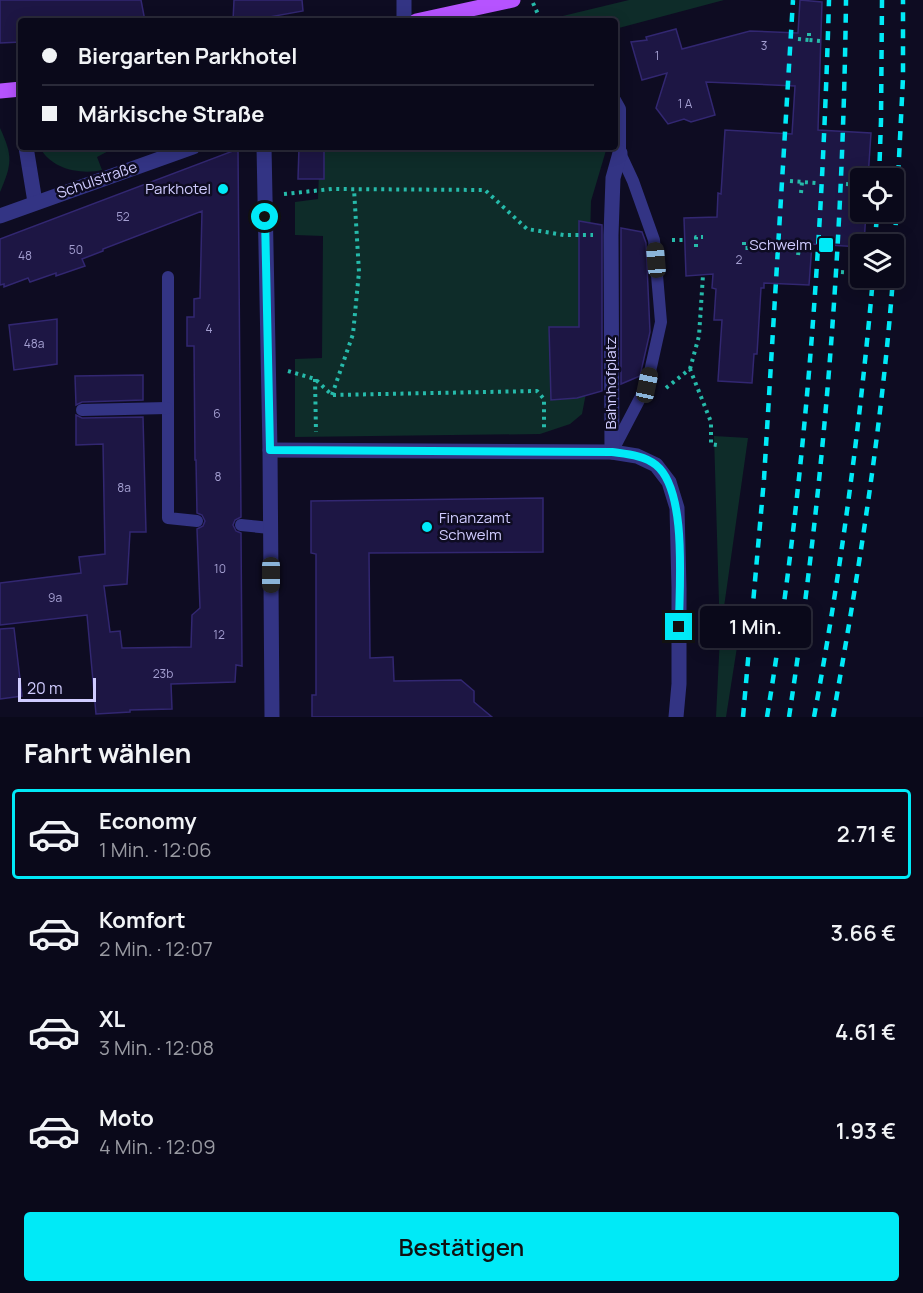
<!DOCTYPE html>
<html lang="de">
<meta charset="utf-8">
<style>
:root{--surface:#0a091a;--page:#181727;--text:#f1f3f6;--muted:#999aa2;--line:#2a2a39;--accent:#00eaf7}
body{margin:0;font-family:Manrope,sans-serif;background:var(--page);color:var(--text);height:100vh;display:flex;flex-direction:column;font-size:22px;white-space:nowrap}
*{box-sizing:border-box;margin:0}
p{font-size:20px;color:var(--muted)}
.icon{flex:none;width:33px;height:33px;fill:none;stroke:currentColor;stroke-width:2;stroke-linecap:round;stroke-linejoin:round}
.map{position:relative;height:717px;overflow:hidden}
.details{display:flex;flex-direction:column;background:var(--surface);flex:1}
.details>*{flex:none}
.hud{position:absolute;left:18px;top:18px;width:600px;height:132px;border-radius:6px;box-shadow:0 3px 15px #0003,0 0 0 2px var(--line);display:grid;align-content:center;height:132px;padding:0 24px;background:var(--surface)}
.buttons{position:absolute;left:850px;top:168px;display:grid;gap:12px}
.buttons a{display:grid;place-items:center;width:54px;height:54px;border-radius:6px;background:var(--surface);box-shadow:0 3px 15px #0003,0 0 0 2px var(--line);font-size:30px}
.scale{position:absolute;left:18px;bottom:15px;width:78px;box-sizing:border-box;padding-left:6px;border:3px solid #d0ccff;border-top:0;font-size:16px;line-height:21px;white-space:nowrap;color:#d0ccff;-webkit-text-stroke:4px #0e0c22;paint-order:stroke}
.end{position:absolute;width:27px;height:27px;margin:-14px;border:8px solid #00eaf7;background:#111;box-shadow:0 0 0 3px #111}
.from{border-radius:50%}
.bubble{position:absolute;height:42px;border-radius:6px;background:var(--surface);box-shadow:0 3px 15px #0003,0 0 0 2px var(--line);font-size:20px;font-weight:600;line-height:42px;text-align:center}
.car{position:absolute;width:18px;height:36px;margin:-18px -9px;border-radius:8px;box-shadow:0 0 4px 2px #0007;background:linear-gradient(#222 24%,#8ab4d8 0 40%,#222 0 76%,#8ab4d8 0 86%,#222 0)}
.hud b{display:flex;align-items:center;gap:21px;height:57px;font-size:22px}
.hud b+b{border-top:2px solid var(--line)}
.hud i{width:15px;height:15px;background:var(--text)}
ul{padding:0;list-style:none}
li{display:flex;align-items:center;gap:18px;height:90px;margin:0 12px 9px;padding:0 12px;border:3px solid transparent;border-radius:6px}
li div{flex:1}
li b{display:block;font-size:22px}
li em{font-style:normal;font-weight:600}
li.on{border-color:var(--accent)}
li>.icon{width:54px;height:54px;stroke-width:1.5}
h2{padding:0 24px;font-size:27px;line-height:72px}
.cta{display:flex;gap:12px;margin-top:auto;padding:12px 24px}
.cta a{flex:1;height:69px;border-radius:6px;background:var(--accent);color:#111;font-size:24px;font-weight:600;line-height:69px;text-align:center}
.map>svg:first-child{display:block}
.green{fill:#0e2c29}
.building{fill:#1d1644;stroke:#322771;stroke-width:1.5}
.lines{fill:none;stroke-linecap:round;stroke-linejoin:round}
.path{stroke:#26baaa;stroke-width:4;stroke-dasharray:3 4.5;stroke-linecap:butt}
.lane{stroke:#333484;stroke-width:12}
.street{stroke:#333484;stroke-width:15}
.primary{stroke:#b653ff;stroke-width:15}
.rail{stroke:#00eaf7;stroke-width:4.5;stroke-dasharray:9 8;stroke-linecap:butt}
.path-bridge{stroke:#26baaa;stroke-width:4;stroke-dasharray:3 4.5;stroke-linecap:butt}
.route{stroke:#00eaf7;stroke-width:8}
.poi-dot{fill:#00eaf7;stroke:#0e0c22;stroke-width:2}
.labels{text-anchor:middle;stroke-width:5;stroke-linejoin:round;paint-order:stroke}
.number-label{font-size:12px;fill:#a39ed0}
.street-label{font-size:15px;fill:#d0ccff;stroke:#0e0c22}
.poi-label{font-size:15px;fill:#d0ccff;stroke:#0e0c22;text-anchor:end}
</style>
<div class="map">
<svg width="923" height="717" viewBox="0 0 923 717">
<rect width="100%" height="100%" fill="#0e0c22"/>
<!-- green -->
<g class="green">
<path d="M629,0h95l-109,29v-8h-73z"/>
<path d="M0,128c13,28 12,36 0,64z"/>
<path d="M40,147h76l-19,10 5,13c-21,5 -52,-1 -62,-23z"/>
<path d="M320,147h287l-16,54 -5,192 -4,21 -12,10 -30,10 -245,3v-78l27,-1 1,-122 -28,-1v-33l23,-3z"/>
<path d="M714,436l34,2 -25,176 14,33 -11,70h-10l4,-81z"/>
</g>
<!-- building -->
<g class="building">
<path d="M0,0h141l4,21h-124v21l-21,1z"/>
<path d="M234,0h68l1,11 -56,10h-14z"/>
<path d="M800,0l22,2 -4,128 53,3 -3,45h-7v34h5l-2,32h-3v3l-49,-3 -3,41 -45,-2v5h-3l-4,66h-3l-2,29 -34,-2 4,-61h-8l2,-31 -4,-1 1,-14 -27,2 -2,-58 33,-1 1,-24 3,1 4,-64 67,4 3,-48 -89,-4 9,33 -24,7 -7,-3 -16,5 -12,-16 11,-35 -25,7 -11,-38 16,-2 -1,-3 30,-8 6,20 68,-18 48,2z"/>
<path d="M299,147h25v32h-26z"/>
<path d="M238,149l3,368 -6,3 -2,5 3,6 5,2 1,133 -6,-1 -1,17 -64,2 1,25 -42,1v2l-34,2 -9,-99 -87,10v-42l81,-10 -2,-16 26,-3 -2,-110 -27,1v-30l6,3 61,-1 3,115h-16l-3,52 -23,2 6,46 10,-1 2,17 69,-1 1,-32 8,-7 -3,-79 6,-3 2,-5 -3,-6 -5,-2 -1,-53h-1l-1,-114h-7v-29h7v-18l6,-1 2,-87 -99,38v2l-21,8 3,7 -29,10v-3l-26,9 -2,-4 -24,9v-3l-4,1v-46z"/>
<path d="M579,221l23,4v166l-25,7 -26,2 -2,-73h30z"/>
<path d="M621,228l21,4 4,11 4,89 -10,44 -19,8z"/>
<path d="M57,319v45l-43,6 -5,-45z"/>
<path d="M143,375v25l-61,2 -6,3 -1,-29z"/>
<path d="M543,498v54l-174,1 1,105 23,-1 1,24 67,-1 13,11v11l18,15h-180v-22h4v-141l-5,-1v-52z"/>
<path d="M14,628l8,68 -22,3v-70z"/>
</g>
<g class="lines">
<!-- path -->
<g class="path">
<path d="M533,3l8,18"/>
<path d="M809,33v7l12,1"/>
<path d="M798,39l11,1"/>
<path d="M19,108l2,11"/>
<path d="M790,181l26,2"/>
<path d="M846,184l15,1"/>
<path d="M801,193l1,-11"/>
<path d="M284,194l48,-5 153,1 42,39 37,6h29"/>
<path d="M857,198v-13"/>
<path d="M672,240h13"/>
<path d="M744,242v6h17"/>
<path d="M785,248l14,1"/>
<path d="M798,255l1,-6 13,1"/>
<path d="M841,272l14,1 1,-14"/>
<path d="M855,273h6"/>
<path d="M690,369l9,-33 4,-61"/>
<path d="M288,371l27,8 17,16 205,-4 7,8v32"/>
<path d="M315,379l1,53"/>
<path d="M666,388l24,-19 21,53v22l6,1"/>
<path d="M332,395l21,-61 6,-62 -5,-83"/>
</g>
<!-- lane -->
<g class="lane">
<path d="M168,277v241l29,3"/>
<path d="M82,410l85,-2"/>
<path d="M613,450l34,-65 14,-63 -7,-82 -21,-59 -13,-28v-44l-5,-9"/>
<path d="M241,525l29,3"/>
</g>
<!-- street -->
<g class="street">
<path d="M404,21v-21"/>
<path d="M26,147l9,55"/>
<path d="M264,147l6,303 2,267"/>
<path d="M0,216l193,-69"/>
<path d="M270,450l342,2 25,4 19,9 13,17 8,26 2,80v96l-3,33"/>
<path d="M612,452l-1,-217 2,-57 7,-25"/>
</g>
<!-- primary -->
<g class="primary">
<path d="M416,21l97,-21"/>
<path d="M0,91l21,-2"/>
</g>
<!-- rail -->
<g class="rail">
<path d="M879,178l2,-57 1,-121"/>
<path d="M875,244l2,-32"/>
<path d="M894,259l9,-181v-78"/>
<path d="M743,717l21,-238 29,-479"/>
<path d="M767,717c39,-237 55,-477 62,-717"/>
<path d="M789,717c36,-237 54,-477 57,-717"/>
<path d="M814,717c27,-146 46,-292 59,-439"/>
<path d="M833,717c26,-146 49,-292 60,-439"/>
</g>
<!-- path-bridge -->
<path class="path-bridge" d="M696,247v-10h7"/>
</g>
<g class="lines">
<!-- route -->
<path class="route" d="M265,217l5,233 342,2c14,2 32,3 44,13 32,26 23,122 23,162"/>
</g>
<!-- markers -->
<g class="poi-dot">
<circle cx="223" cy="189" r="6"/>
<rect x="818" y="237" width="16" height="16" rx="3"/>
<circle cx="427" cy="527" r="6"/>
</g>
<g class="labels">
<!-- number labels -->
<g class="number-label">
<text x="764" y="50">3</text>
<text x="657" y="60">1</text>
<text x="685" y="108">1 A</text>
<text x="123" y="221">52</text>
<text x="76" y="254">50</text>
<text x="25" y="260">48</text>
<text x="739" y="264">2</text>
<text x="209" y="333">4</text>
<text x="34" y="348">48a</text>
<text x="217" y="418">6</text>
<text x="218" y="481">8</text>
<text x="124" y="492">8a</text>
<text x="220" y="573">10</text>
<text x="55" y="602">9a</text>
<text x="219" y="639">12</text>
<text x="163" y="678">23b</text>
</g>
<!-- street labels -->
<g class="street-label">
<text transform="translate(97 180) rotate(-19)" y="5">Schulstraße</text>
<text transform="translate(611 383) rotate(-90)" y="5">Bahnhofplatz</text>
</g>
<!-- poi labels -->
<g class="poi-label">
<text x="211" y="194">Parkhotel</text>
<text x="812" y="250">Schwelm</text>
<text x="439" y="523" text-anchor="start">Finanzamt<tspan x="439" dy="17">Schwelm</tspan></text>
</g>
</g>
</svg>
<div class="buttons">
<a><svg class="icon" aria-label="locate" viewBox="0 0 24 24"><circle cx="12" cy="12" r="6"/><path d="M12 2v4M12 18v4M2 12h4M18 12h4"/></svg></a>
<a><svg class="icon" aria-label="layers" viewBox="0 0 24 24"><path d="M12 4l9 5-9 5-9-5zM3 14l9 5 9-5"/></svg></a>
</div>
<div class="scale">20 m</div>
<i class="end from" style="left:265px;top:217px"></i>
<i class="end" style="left:679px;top:627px"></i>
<div class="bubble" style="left:700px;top:606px;width:111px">1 Min.</div>
<i class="car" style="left:656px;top:260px;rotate:355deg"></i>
<i class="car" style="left:647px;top:385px;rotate:12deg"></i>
<i class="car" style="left:271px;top:575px;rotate:180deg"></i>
<div class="hud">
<b><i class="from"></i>Biergarten Parkhotel</b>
<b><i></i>Märkische Straße</b>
</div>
</div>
<section class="details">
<h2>Fahrt wählen</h2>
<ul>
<li class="on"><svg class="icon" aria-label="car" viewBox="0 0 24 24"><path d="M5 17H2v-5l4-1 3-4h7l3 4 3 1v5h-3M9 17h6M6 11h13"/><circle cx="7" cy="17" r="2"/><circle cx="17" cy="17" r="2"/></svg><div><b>Economy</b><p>1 Min. · 12:06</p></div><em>2.71 €</em></li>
<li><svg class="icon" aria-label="car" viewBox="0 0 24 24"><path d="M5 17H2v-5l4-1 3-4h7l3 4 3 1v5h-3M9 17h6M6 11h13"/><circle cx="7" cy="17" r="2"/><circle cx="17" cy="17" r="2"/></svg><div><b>Komfort</b><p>2 Min. · 12:07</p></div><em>3.66 €</em></li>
<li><svg class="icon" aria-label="car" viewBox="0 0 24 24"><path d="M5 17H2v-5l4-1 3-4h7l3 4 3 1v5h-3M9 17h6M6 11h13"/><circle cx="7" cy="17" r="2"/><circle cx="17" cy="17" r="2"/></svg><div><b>XL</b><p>3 Min. · 12:08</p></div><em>4.61 €</em></li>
<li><svg class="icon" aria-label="car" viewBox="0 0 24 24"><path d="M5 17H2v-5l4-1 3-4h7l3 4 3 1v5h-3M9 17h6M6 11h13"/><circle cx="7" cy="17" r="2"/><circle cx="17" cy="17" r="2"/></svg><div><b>Moto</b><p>4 Min. · 12:09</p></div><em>1.93 €</em></li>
</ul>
<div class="cta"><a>Bestätigen</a></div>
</section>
